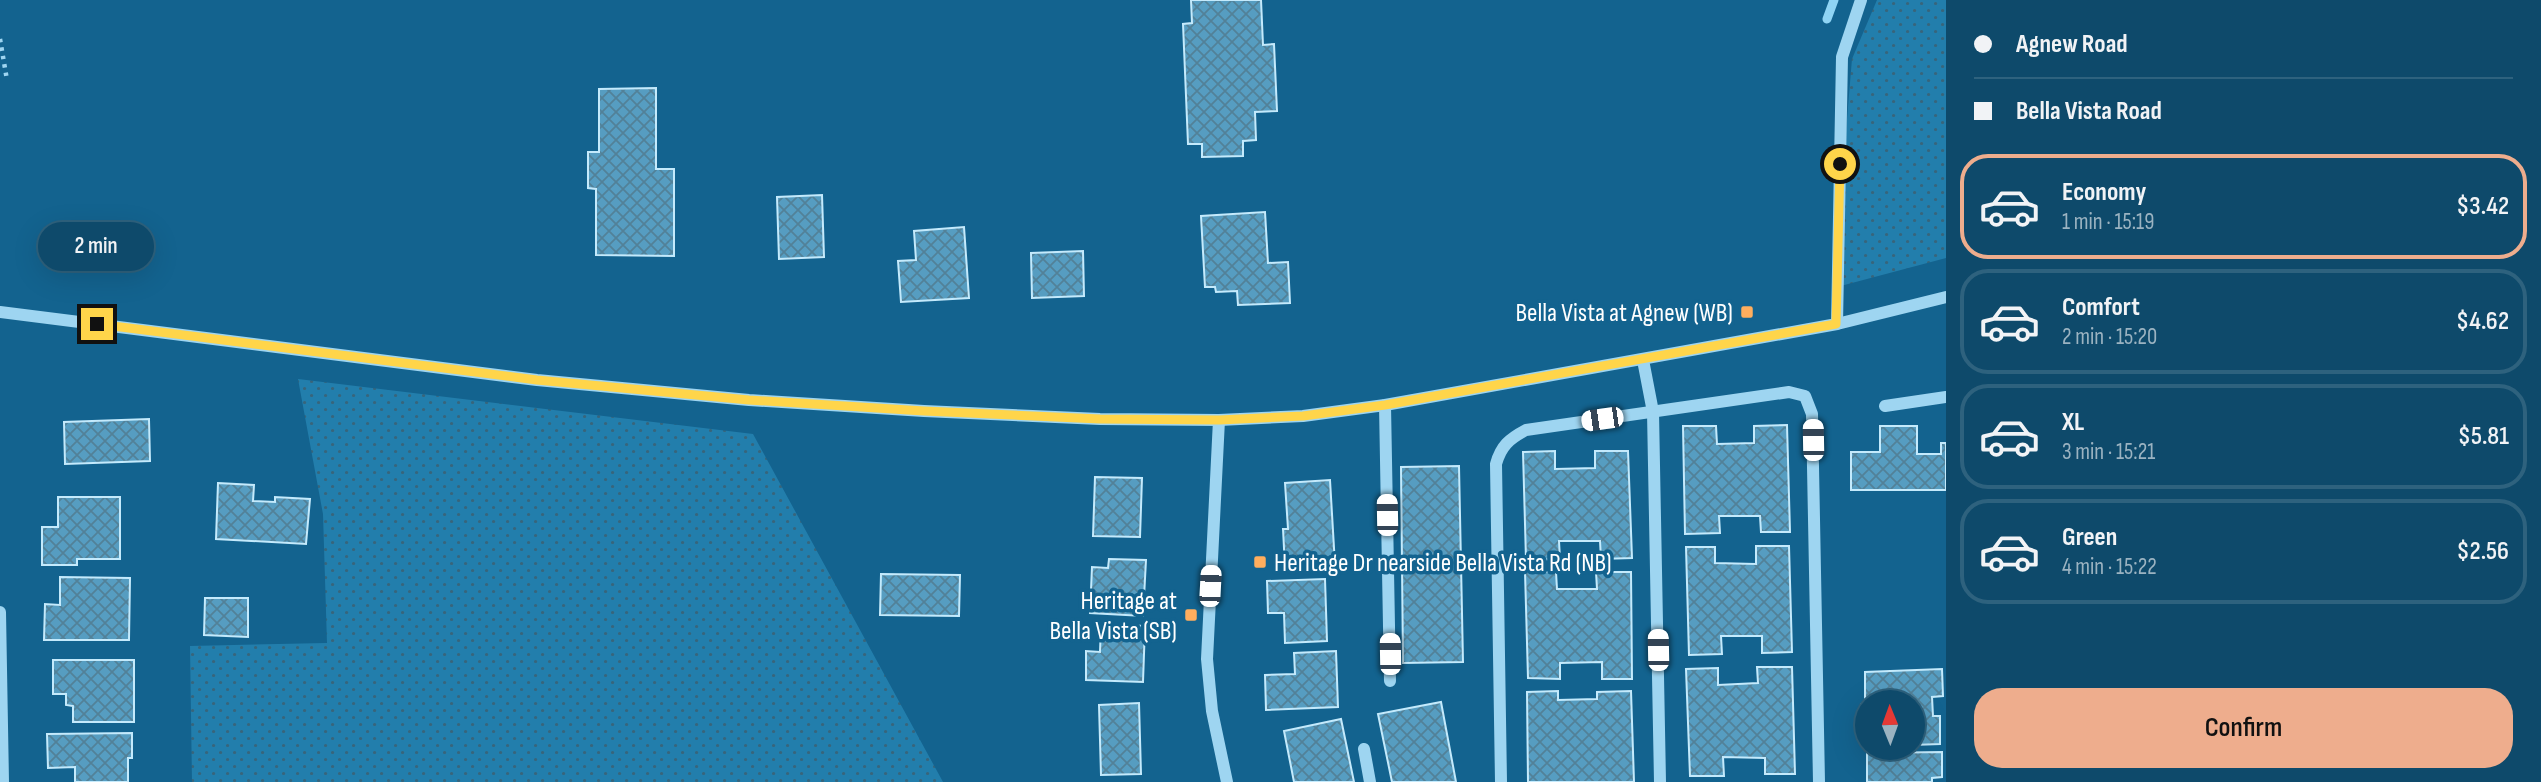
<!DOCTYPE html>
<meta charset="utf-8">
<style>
:root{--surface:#0e4a6b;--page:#1c5473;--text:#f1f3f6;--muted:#9bb3c1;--line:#2e627e;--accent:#eead8d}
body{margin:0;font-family:"Sofia Sans Condensed",sans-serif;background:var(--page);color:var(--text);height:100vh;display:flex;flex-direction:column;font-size:26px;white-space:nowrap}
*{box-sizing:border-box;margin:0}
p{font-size:23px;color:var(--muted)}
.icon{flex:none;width:38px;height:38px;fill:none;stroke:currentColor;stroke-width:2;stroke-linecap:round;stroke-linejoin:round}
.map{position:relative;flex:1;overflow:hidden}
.side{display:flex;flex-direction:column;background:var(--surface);width:595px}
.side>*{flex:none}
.hud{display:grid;align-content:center;height:154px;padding:0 28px;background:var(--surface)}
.needle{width:46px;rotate:359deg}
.tools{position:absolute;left:1855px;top:690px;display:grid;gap:14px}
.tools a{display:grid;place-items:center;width:70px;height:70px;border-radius:50%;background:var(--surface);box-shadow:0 7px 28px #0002,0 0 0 2px var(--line);font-size:35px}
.end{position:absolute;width:32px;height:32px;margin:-16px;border:9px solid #ffd54a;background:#111;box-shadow:0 0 0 4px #111}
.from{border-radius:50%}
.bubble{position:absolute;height:49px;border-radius:24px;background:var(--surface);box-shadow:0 7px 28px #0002,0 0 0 2px var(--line);font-size:23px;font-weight:600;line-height:49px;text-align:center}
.car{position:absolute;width:21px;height:42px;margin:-21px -10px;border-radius:9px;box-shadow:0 0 5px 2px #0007;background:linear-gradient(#fff 24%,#345 0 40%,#fff 0 76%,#345 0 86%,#fff 0)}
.hud b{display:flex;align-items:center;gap:24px;height:66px;font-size:26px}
.hud b+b{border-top:2px solid var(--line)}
.hud i{width:18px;height:18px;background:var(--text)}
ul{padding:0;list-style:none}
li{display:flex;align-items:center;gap:21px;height:105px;margin:0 14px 10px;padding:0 14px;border:4px solid var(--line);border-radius:28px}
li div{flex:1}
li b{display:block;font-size:26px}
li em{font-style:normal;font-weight:600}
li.selected{border-color:var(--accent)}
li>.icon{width:63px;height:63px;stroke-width:1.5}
.primary-button{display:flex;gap:14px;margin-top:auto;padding:14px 28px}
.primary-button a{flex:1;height:80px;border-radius:28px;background:var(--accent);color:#111;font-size:28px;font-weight:600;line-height:80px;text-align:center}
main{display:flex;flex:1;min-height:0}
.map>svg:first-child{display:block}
.grass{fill:url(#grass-dots)}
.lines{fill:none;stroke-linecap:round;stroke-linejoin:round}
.stream{stroke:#8fd4f4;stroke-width:9}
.building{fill:url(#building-cross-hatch);stroke:#c4eafc;stroke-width:2}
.path{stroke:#9ed5f1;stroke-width:4.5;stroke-dasharray:3.5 5;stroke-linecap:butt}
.minor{stroke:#9ed5f1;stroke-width:12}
.route{stroke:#ffd54a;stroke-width:9}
.poi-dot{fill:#ffae5e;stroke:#13638f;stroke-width:2.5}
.labels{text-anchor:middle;stroke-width:7;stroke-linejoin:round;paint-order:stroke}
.poi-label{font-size:26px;fill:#fff;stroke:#13638f;text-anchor:end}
</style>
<main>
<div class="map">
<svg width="1946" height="782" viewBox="0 0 1946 782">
<defs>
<pattern id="grass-dots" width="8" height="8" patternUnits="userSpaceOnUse" patternTransform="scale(1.75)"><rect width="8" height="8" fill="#227eac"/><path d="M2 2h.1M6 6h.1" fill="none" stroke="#37657c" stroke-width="1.8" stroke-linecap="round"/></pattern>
<pattern id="building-cross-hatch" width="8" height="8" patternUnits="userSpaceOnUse" patternTransform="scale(1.75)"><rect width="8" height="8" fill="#569dc1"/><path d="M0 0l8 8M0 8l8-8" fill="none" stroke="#528198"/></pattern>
</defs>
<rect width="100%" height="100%" fill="#13638f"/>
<!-- grass -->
<g class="grass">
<path d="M1877,0h69v258l-113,30 19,-229z"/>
<path d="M298,379l455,55 190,348h-751l-2,-136 137,-3 -4,-129z"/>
</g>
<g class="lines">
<!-- stream -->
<path class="stream" d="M1827,19l7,-19"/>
</g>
<!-- building -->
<g class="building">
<path d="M1191,0h70l2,45 11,-1 3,67 -22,1 1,28 -13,1v15l-41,1v-13h-14l-5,-120 9,-1z"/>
<path d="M656,88v81h18v87l-78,-1v-66l-8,-1v-36h11v-63z"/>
<path d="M822,195l2,62 -45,2 -2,-62z"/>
<path d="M1265,212l3,51 20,-1 2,41 -52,2 -1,-14 -21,1 -1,-5h-10l-4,-71z"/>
<path d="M964,227l5,71 -68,4 -3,-41 18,-1 -2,-29z"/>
<path d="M1083,251l1,45 -52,2 -1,-45z"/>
<path d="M149,419l1,42 -85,3 -1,-42z"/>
<path d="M1787,425l3,107h-29l-1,-16h-41l1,17 -35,1 -2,-108h33l1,18 37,-1v-17z"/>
<path d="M1880,426h37v28h24v-11h5v47h-95v-38h29z"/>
<path d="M1555,451v18l40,-1v-17h33l4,107 -31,1 -1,-18h-41l1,18 -34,1 -3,-108z"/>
<path d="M1459,466l4,196 -60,1 -2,-196z"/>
<path d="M1095,477l47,1 -2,59 -47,-1z"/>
<path d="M1330,480l5,85 -50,2 -2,-38h5l-3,-46z"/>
<path d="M218,483l36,2 -1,16 22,1v-5l35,2 -4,45 -90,-5z"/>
<path d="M58,497h62v62h-43v6h-35v-38h16z"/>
<path d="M1756,546h33l3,106 -30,1v-17h-41l1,18 -33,1 -3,-108h29v16l41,1z"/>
<path d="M1109,559l37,1 -3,56 -53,-3 2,-46 16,1z"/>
<path d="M1525,572h31l1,17h40l-1,-17h35l1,107h-30v-17l-42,1v16l-32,-1z"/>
<path d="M881,574l79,1 -1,41 -79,-1z"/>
<path d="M60,577l70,1 -1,62h-85l1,-36 15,1z"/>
<path d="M1325,579l2,62 -42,2 -1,-30h-16l-1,-32z"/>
<path d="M205,598h43v39l-44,-2z"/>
<path d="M1101,624l44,2 -2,56 -57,-2v-29l14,1z"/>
<path d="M1336,651l2,56 -72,3 -1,-35 30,-1 -1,-21z"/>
<path d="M53,660h81v62h-61v-16l-7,-1v-11h-13z"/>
<path d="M1757,667h35l3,107h-30v-16l-42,-1 1,19h-34l-4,-107 32,-1v17l40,-2z"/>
<path d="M1942,669l1,27 -11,1 1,19h7v28l-27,1v-43h-46v44h-5l-1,-42h4v-32z"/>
<path d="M1558,691v9l39,-1v-7l34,-1 3,91h-106l-1,-90z"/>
<path d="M1441,702l15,80h-64l-14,-68z"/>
<path d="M1139,703l2,71 -40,1 -2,-70z"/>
<path d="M1341,719l13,63h-60l-10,-51z"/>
<path d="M132,733v25h-4v24h-53v-15l-27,1 -1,-34z"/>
<path d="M1942,752v25l-10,1v4h-65v-29z"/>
</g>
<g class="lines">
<!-- path -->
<path class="path" d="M0,39l7,41"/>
<!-- minor -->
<g class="minor">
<path d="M0,312l537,68 212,20 175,11 176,8 119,1 84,-4 82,-11 452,-81 109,-27"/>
<path d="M1837,324l5,-267 19,-57"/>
<path d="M1643,360l10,52 7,370"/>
<path d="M1385,405l5,276"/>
<path d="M1885,406l61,-9"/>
<path d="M1219,420l-12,239 5,52 15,71"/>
<path d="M0,612l3,170"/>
<path d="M1364,749l6,33"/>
<path d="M1501,782l-5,-318c5,-18 13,-25 30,-34l263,-38 16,4 7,18 7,368"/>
</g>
</g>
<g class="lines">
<!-- route -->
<path class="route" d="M97,324l440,56 212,20 175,11 176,8 119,1 84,-4 82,-11 451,-81 4,-160"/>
</g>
<!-- markers -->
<g class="poi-dot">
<rect x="1740" y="305" width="14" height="14" rx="3.5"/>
<rect x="1253" y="555" width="14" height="14" rx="3.5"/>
<rect x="1184" y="608" width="14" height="14" rx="3.5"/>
</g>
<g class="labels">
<!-- poi labels -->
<g class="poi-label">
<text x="1733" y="321">Bella Vista at Agnew (WB)</text>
<text x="1274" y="571" text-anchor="start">Heritage Dr nearside Bella Vista Rd (NB)</text>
<text x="1177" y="609">Heritage at<tspan x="1177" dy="30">Bella Vista (SB)</tspan></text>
</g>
</g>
</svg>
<div class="tools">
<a><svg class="needle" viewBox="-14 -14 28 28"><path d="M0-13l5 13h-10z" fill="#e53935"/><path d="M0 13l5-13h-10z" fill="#9bb3c1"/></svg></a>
</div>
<i class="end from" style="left:1840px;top:164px"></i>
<i class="end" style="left:97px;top:324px"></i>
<div class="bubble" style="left:38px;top:222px;width:116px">2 min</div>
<i class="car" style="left:1602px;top:419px;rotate:262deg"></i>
<i class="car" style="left:1813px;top:440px;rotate:359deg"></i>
<i class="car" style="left:1387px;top:515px;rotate:359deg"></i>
<i class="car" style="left:1210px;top:586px;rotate:3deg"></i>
<i class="car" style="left:1658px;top:650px;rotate:359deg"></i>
<i class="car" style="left:1390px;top:654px;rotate:359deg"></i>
</div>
<section class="side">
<div class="hud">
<b><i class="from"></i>Agnew Road</b>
<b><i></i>Bella Vista Road</b>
</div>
<ul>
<li class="selected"><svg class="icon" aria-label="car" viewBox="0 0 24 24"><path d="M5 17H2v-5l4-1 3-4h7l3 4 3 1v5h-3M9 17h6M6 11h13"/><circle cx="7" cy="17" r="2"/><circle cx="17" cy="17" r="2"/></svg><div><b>Economy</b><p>1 min · 15:19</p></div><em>$3.42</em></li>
<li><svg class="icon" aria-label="car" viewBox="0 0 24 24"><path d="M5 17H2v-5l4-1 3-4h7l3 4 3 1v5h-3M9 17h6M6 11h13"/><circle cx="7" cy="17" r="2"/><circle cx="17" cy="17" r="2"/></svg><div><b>Comfort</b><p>2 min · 15:20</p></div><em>$4.62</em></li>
<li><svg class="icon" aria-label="car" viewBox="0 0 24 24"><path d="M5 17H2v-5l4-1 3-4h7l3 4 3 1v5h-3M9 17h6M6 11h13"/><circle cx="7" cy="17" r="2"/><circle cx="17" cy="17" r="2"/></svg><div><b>XL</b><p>3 min · 15:21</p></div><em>$5.81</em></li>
<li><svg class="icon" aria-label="car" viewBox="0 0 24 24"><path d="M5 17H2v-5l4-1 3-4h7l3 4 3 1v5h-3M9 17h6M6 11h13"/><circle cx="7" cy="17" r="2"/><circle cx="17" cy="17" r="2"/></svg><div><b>Green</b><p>4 min · 15:22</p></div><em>$2.56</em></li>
</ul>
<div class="primary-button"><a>Confirm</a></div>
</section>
</main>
